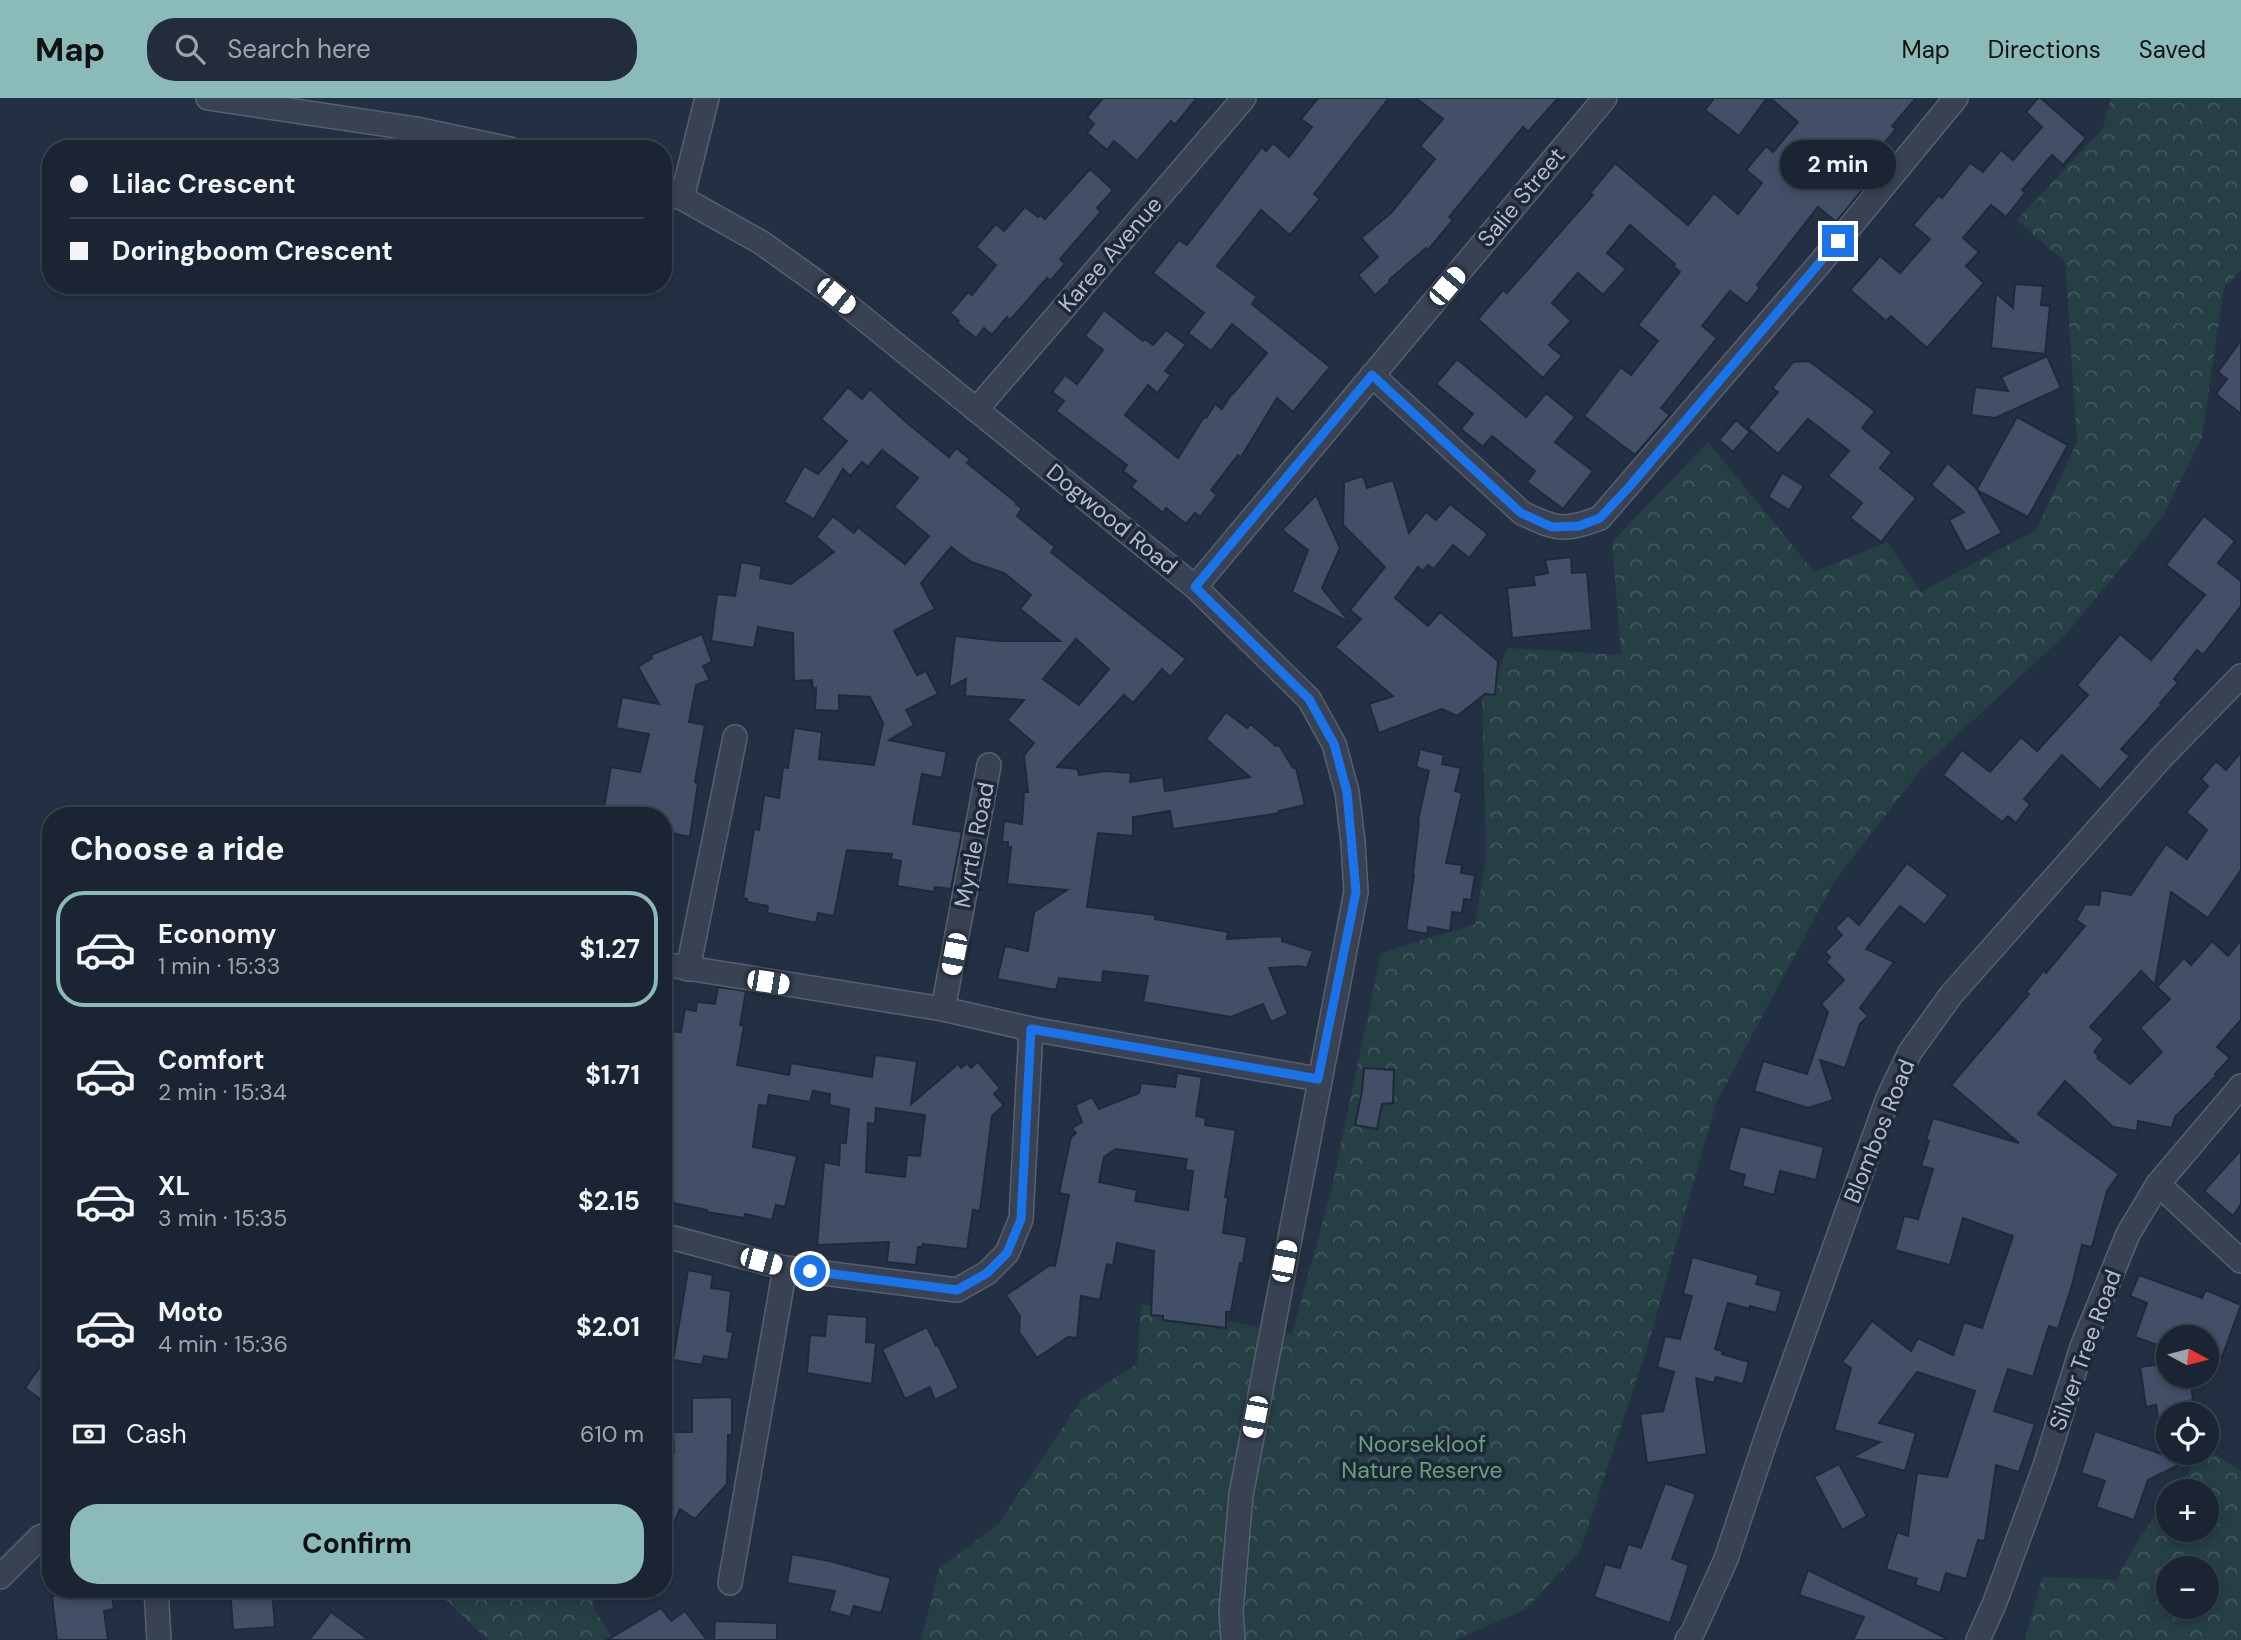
<!DOCTYPE html>
<meta charset="utf-8">
<style>
:root{--surface:#1a2432;--page:#232c3a;--text:#f1f3f6;--muted:#9fa4ac;--line:#38414d;--accent:#8bbbb9}
body{margin:0;font-family:"DM Sans",sans-serif;background:var(--page);color:var(--text);height:100vh;display:flex;flex-direction:column;font-size:26px;white-space:nowrap}
*{box-sizing:border-box;margin:0}
p{font-size:23px;color:var(--muted)}
.icon{flex:none;width:38px;height:38px;fill:none;stroke:currentColor;stroke-width:2;stroke-linecap:round;stroke-linejoin:round}
.map{position:relative;flex:1;overflow:hidden}
.panel{position:absolute;left:42px;top:709px;width:630px;height:791px;display:flex;flex-direction:column;background:var(--surface);border-radius:28px;box-shadow:0 4px 10px #0003,0 0 0 2px var(--line)}
.panel>*{flex:none}
.top-card{position:absolute;left:42px;top:42px;width:630px;height:154px;border-radius:28px;box-shadow:0 4px 10px #0003,0 0 0 2px var(--line);display:grid;align-content:center;height:154px;padding:0 28px;background:var(--surface)}
.needle{width:46px;rotate:97deg}
.buttons{position:absolute;left:2156px;top:1227px;display:grid;gap:14px}
.buttons a{display:grid;place-items:center;width:63px;height:63px;border-radius:50%;background:var(--surface);box-shadow:0 4px 10px #0003,0 0 0 2px var(--line);font-size:35px}
.end{position:absolute;width:32px;height:32px;margin:-16px;border:9px solid #1a73e8;background:#fff;box-shadow:0 0 0 4px #fff}
.from{border-radius:50%}
.bubble{position:absolute;height:49px;border-radius:24px;background:var(--surface);box-shadow:0 4px 10px #0003,0 0 0 2px var(--line);font-size:23px;font-weight:700;line-height:49px;text-align:center}
.car{position:absolute;width:21px;height:42px;margin:-21px -10px;border-radius:9px;box-shadow:0 0 5px 2px #0007;background:linear-gradient(#fff 24%,#345 0 40%,#fff 0 76%,#345 0 86%,#fff 0)}
.top-card b{display:flex;align-items:center;gap:24px;height:66px;font-size:26px}
.top-card b+b{border-top:2px solid var(--line)}
.top-card i{width:18px;height:18px;background:var(--text)}
ul{padding:0;list-style:none}
li{display:flex;align-items:center;gap:21px;height:116px;margin:0 14px 10px;padding:0 14px;border:4px solid transparent;border-radius:28px}
li div{flex:1}
li b{display:block;font-size:26px}
li em{font-style:normal;font-weight:700}
li.selected{border-color:var(--accent)}
li>.icon{width:63px;height:63px;stroke-width:1.5}
h2{padding:0 28px;font-size:32px;line-height:84px}
.pay{display:flex;align-items:center;gap:18px;height:77px;padding:0 28px;font-size:26px}
.pay p{margin-inline-start:auto}
.button{display:flex;gap:14px;margin-top:auto;padding:14px 28px}
.button a{flex:1;height:80px;border-radius:28px;background:var(--accent);color:#111;font-size:28px;font-weight:700;line-height:80px;text-align:center}
header{display:flex;align-items:center;gap:42px;box-sizing:border-box;height:98px;padding:0 35px;background:var(--accent);color:#111}
header strong{font-size:33px}
nav{display:flex;gap:38px;margin-inline-start:auto;font-size:24px}
.search{width:490px;height:63px;background:var(--page);display:flex;align-items:center;gap:18px;box-sizing:border-box;padding:0 24px;border-radius:28px;color:var(--muted);font-size:26px}
.map>svg:first-child{display:block}
.park{fill:url(#park-crowns);fill-rule:evenodd}
.building{fill:#424f66;stroke:#1e293a;stroke-width:2;fill-rule:evenodd}
.lines{fill:none;stroke-linecap:round;stroke-linejoin:round}
.street-casing{stroke:#566070;stroke-width:26}
.street{stroke:#384253;stroke-width:23}
.route{stroke:#1a73e8;stroke-width:9}
.labels{text-anchor:middle;stroke-width:7;stroke-linejoin:round;paint-order:stroke}
.street-label{font-size:23px;fill:#b5bdcd;stroke:#1c2738}
.park-label{font-size:23px;fill:#69a078;stroke:#1c2738}
</style>
<header>
<strong>Map</strong>
<div class="search"><svg class="icon" aria-label="search" viewBox="0 0 24 24"><circle cx="10" cy="10" r="6"/><path d="M15 15l6 6"/></svg>Search here</div>
<nav><a>Map</a><a>Directions</a><a>Saved</a></nav>
</header>
<div class="map">
<svg width="2241" height="1542" viewBox="0 0 2241 1542">
<defs>
<pattern id="park-crowns" width="20" height="18" patternUnits="userSpaceOnUse" patternTransform="scale(1.75)"><rect width="20" height="18" fill="#253f44"/><path d="M2 6a3 3 0 1 1 6 0M12 15a3 3 0 1 1 6 0" fill="none" stroke="#42595e"/></pattern>
</defs>
<rect width="100%" height="100%" fill="#233043"/>
<!-- park -->
<g class="park">
<path d="M2111,0h130v172l-17,17 -22,150 -38,78 -97,118 -144,134 -89,115 -118,221 -68,242 -68,206 -54,58 -71,31h-534l18,-71 60,-46 83,-124 55,-35 4,-60 151,30 40,-147 49,-234 94,-29 11,-66 -4,-162 18,-28 7,-20 114,7 -9,-113 96,-100 106,130 73,-30 34,50 115,-62 41,-88 -12,-180 -48,-42 86,-92z"/>
<path d="M2207,1351l34,22v169h-216l17,-63 74,3 22,-40 30,-41v31h39v-39h-33l29,-38 4,-1zM2168,1470h39v38h-39z"/>
<path d="M434,1491h158l2,20 20,31h-126z"/>
</g>
<!-- building -->
<g class="building">
<path d="M1103,0h94l-22,27 -4,-4 -34,40 -23,-20 -7,9 -20,-17 7,-9 -7,-7z"/>
<path d="M1318,0h71l-75,96 6,5 -30,36 -29,-25 -44,56 40,31 -5,7 78,63 -37,45 -16,-14 -36,59 -3,-2 -27,35 6,5 -17,22 -5,-4 -9,11 -20,-16 -3,5 -32,-26 5,-6 -13,-10 4,-6 -71,-54 8,-10 -12,-9 13,-17 12,9 26,-34 -18,-14 19,-26 39,31 2,-2 8,6 13,-15 20,15 -21,26 6,4 -14,18 -9,-8 -23,30 53,43 26,-41 2,1 9,-14 7,5 10,-16 1,1 34,-41 -35,-29 -21,27 -23,-18 16,-20 -51,-40 26,-33 8,5 75,-98 4,4 7,-8 16,14 23,-30 -11,-8z"/>
<path d="M1416,0h142l-30,34 -5,-5 -74,90 4,3 -25,30 -2,-2 -37,32 1,2 -15,13 -17,-20 20,-18 -17,-19 30,-25 44,-54 -15,-13 23,-27z"/>
<path d="M1714,0h53l-28,38 -34,-26z"/>
<path d="M1770,0h146l-24,28 4,3 -37,45 10,8 -33,40 -18,-15 -61,78 3,3 -13,16 -17,-13 -28,35 15,12 -56,70 9,7 -35,40 -51,-39 37,-49 10,8 27,-34 -20,-16 42,-53 -7,-6 2,-2 -45,-39 -23,28 19,16 -23,26 -25,-22 -26,30 19,18 -22,24 13,11 -19,22 -65,-59 25,-29 4,3 86,-98 -3,-2 25,-30 73,62 26,-32 24,21 24,-31 -16,-13 20,-24 7,6 25,-30z"/>
<path d="M2038,0h3l45,40 -23,27 -11,-10 -30,35 3,3 -19,24 -15,-12 -28,33 16,14 -13,14 18,17 -57,65 -36,-32 -5,5 -36,-31 30,-34 20,17 30,-34 -17,-14 26,-30 3,3 28,-35 13,9 18,-22 12,10 29,-33 -16,-15z"/>
<path d="M1090,71l23,21 -16,18 4,4 -41,47 5,5 -15,17 -3,-3 -37,42 -3,-3 -15,18 -8,-7 -8,10 -19,-15 2,-2 -9,-8 18,-21 4,3 24,-30 -20,-18 20,-23 8,7 21,-24 13,10 2,-2 5,4z"/>
<path d="M2015,186l28,2 -2,19 9,1 -5,48 -54,-6 5,-55 17,15z"/>
<path d="M2241,242v74l-25,-20 11,-15 -9,-7z"/>
<path d="M2047,258l14,32 -66,30 -24,-3 4,-28 33,4 -7,-14z"/>
<path d="M1457,261l69,58 20,-24 29,24 -20,25 38,29 -30,38 -36,-27 8,-11 -43,-35 -9,11 -22,-18 12,-15 -37,-30z"/>
<path d="M1809,263l66,50 -13,17 30,24 -12,16 36,30 -35,44 -31,-24 12,-15 -34,-27 21,-25 -41,-32 -30,35 -30,-26 30,-36 -6,-4 21,-26z"/>
<path d="M848,289l14,12 8,-10 36,33 43,35 7,-9 14,11 -3,4 50,40 -1,1 6,4 -5,8 38,31 -4,5 135,107 -16,18 -8,-8 -29,34 -9,-8 -67,72 21,2 1,6 26,-4 26,2 -1,9 33,-5 2,14 85,-14 -44,-38 20,-27 21,16 4,-4 25,22 3,-1 14,23h3l9,37 -26,6 1,2 -107,16 -3,-18 -37,6v19l-35,-3 -11,74 69,8 -1,4 73,13 -1,7 55,-3v5l31,10 -6,17 -7,-2 -31,2 19,46 -17,8 -8,-18 -32,13 -88,-15 5,-26 -45,-5 -1,12 -43,-5 -3,12 -59,-11 8,-33 23,5 6,-39 33,-22 -60,-6 4,-37h-3v-5h-6l2,-21 18,3 2,-32h4l-4,-37 10,-12 -27,-23 17,-20 -59,-4 1,-17 -17,9 6,-52 44,5h61l-40,-32 11,-14 -27,-22 -33,-11 -20,-15 -30,36 14,26 -41,22 23,44 9,-4 12,23 -32,16 8,15 -25,15 58,12 -5,26 -20,-4 -9,50 49,8 -11,57 -16,-2 -1,5 -37,-6 4,-25 -10,-2 1,-5 -45,-4 -13,66 -16,-3 -2,10 -49,-10 1,-7 -21,-4v-3l-4,-1 11,-69 5,1 5,-35 15,3 4,-31 5,1 6,-40 28,4 -3,27 55,6 9,-42 -13,-26 -31,-2v16l-24,-1 1,-22 -3,1 -1,-9 -18,1 -1,-48 -35,-6 -4,21 -43,-7 6,-47 18,2 6,-34 21,4 -2,12 31,6 43,-32 -18,-15 17,-21 21,17 4,-6 47,37 24,-28 -35,-29 24,-29 -36,-28 -14,17 -6,-5 -12,14 -7,-7 -29,50 -30,-17 20,-36 14,8 29,-33 -26,-22zM1076,541l33,30 -30,36 -36,-26z"/>
<path d="M2017,319l51,28 -40,72 -51,-27 25,43 -36,19 -17,-32 15,-8 -33,-27 17,-22 29,26z"/>
<path d="M1736,322l14,12 -17,20 -14,-12z"/>
<path d="M1782,375l22,13 -15,24 -21,-13z"/>
<path d="M1363,378l4,12 26,-8 16,53 17,-21 10,8 14,-16 38,30 -19,24 -16,-13 -19,24 -6,-4 -5,6 -5,-4 -23,31 33,28 12,-14 58,49 -3,34 -10,-1 -28,22 -15,-7 -63,24 -10,-29 24,-8 -58,-49 26,-28 -11,-9 35,-43 -42,-42 1,-43z"/>
<path d="M1316,397l24,53 -18,40 28,35 -58,-31 16,-42 -26,-20z"/>
<path d="M2204,418l31,25 -17,22 23,18v25l-38,49 -6,-5 -23,29 4,4 -18,20 2,1 -41,45 9,7 -30,34 -38,-35 -38,44 6,5 -14,19 -8,-7 -6,6 -59,-47 19,-25 28,22 31,-35 16,14 51,-56 -11,-10 43,-51 31,26 54,-65 -39,-30z"/>
<path d="M1571,459l1,16 15,-1 5,58 -80,8 -5,-50 28,-3 -2,-9 15,-3 -3,-13z"/>
<path d="M702,536l10,28 -9,4 7,14 -14,5 -7,37 16,3 -10,57 3,1 -8,54 -27,-6v-15h-56l2,-7 -5,-2 7,-40 29,5 9,-38 -33,-6 6,-31 37,7 -21,-37 14,-9 -1,-3z"/>
<path d="M1420,651l24,6 -2,9 19,4 -6,23 7,2 -16,70 16,2 -1,8 14,2 -4,25 -7,-1 -2,14 -10,-1 -2,19 -22,-4 -1,7 -21,-4 8,-55h-1l6,-54 -1,-1 11,-49 -13,-4z"/>
<path d="M2241,654v118l-33,48 -37,-26 -16,93 -14,-14 -51,56 14,12 -10,13 5,4 -2,2 33,26 32,-32 -22,-24 30,-29 -13,-12 27,-29 7,7 21,-24 16,15 13,-16v80l-24,27 13,11 -15,16 2,1 -42,42 -3,11 -34,-7 -1,10 -24,-4 -48,-46 -27,33 81,60 -12,17 -15,56 -10,-2 -10,40 -14,44 -9,-3 -16,51 -25,-8 -14,42 41,13 -16,48 -23,-7 -11,76 -7,-1 -12,39 -20,-6 -6,20 -25,-8 2,-6 -31,-10 11,-37 11,4 9,-63 30,4 28,-86 -58,-19 -38,51 37,10 -11,38 -52,-14 27,-15 -46,-12 17,-62 -9,-6 30,-41 39,30 7,-13 35,17 11,-33 18,6 31,-92 -50,-18 -13,47 -55,-15 9,-34 14,3 15,-50 -12,-3 8,-25 -3,-1 7,-22 86,25 -68,-58 78,-91 -3,-2 18,-22 2,3 39,-47 -9,-6 9,-16 14,1 2,-15 30,5 35,-51 21,15 20,-29 -21,-18 22,-26 -7,-7 15,-18 10,9z"/>
<path d="M1907,765l41,32 -23,30 -25,-19 -34,43 28,13 -34,46 8,8 -8,8 -15,44 -25,-8 13,40 -25,8 -54,-17 9,-30 44,13 21,-62 -7,-8 23,-24 -18,-18 4,-5 -5,-5 17,-17 -7,-7 13,-13 11,10z"/>
<path d="M718,889l28,4 -6,34 4,1 -7,39 52,10 2,-12 81,14 3,-22 42,6 -6,43 47,-40 3,4 6,-5 4,5 7,-6 22,26 -6,6 10,11 -12,11 -12,95 -7,-1 -6,39 -44,-5 -1,3h-4l-2,18 -29,-3 2,-20 -72,3 7,-83 15,3 1,-22h6l3,-34 -20,-4 1,-11 -17,-3 -3,11 -41,-7 -2,11 -8,-1 -6,42 44,9 -12,51 -9,-2 -4,15 -27,-6 -1,4 -37,-6v-2l-44,-9v-170l18,1 4,-23 11,2 1,-9 18,2zM876,1010l49,7 -5,41 -13,-1 -2,22 -39,-5 2,-49 7,1z"/>
<path d="M1364,970l30,2 -1,33 -11,1 -5,25 -22,-4 7,-34z"/>
<path d="M1177,975l25,4 -6,39 10,2 -1,7 31,5 -11,67h3l-5,36 24,4 -4,26h-3l-9,49h-5v16l-63,-8v-4l-12,-1 3,-64 -37,-8 -4,23 -6,-2 -7,36 -19,-4 -4,42 -9,-1 -31,21 -18,-26 1,-16 -14,-21 44,-30 5,1 14,-71 -10,-2 12,-56 5,-4 -4,-5 10,-6 -7,-17 17,-8 7,12 40,-16 2,-10 34,4zM1116,1051l71,10 -2,11 8,1 -5,39 -53,-9 2,-11 -38,-8 5,-25z"/>
<path d="M1740,1028l84,21 -8,33 -36,-9 -6,24 -32,-9 3,-11 -17,-5z"/>
<path d="M2241,1052v54l-8,12 -29,-25z"/>
<path d="M1692,1159l67,18 -3,9 26,7 -6,22 -26,-7v3l-22,-6 -13,46 8,2 -1,3 27,8 -6,22 -27,-7 -2,6 -18,-5 11,76 -60,9 -7,-49 23,-3 11,-39 -17,-5 8,-31 15,3 12,-43 -9,-2z"/>
<path d="M688,1172l25,5 -2,13 20,3 -4,40 6,1 -5,28 -24,-4 -2,9 -29,-5z"/>
<path d="M2139,1177l63,23 4,-8 35,15 -19,52 -15,-6v-14h-39v12l-33,-12 12,-34 -17,-7z"/>
<path d="M827,1216l40,3 -1,25 10,1 -4,41 -65,-11 3,-38 15,1z"/>
<path d="M927,1229l9,19 2,-1 21,43 -24,12 -5,-13 -25,12 -23,-50z"/>
<path d="M51,1253v56l-26,-19z"/>
<path d="M2168,1265v13h22l3,24 -11,2 1,12h-15v2l-10,2 -2,-13 -10,2 -6,-40z"/>
<path d="M732,1299v38h-4l-1,49 -32,35 -15,-10 -17,40v-85l11,-11 -1,-21h19v-34z"/>
<path d="M2095,1333l90,31 -37,18 -14,40 -38,-13 9,-26 -24,-8z"/>
<path d="M1839,1366l28,52 -25,14 -28,-53z"/>
<path d="M1665,1385l31,11 -24,65 17,6 -19,58 -76,-26 11,-33 15,4 8,-24 13,4z"/>
<path d="M792,1456l38,7 61,17 -10,35 -27,-7 -4,11 -21,-6 6,-20 -48,-8z"/>
<path d="M1808,1472l106,52 35,18h-96l11,-23 -65,-22z"/>
<path d="M104,1491h7l3,20 -10,2 4,29h-51l-5,-44z"/>
<path d="M230,1491h42l3,38 -42,3z"/>
<path d="M661,1510l10,13 14,-10 22,29h-100z"/>
<path d="M331,1514l38,28h-60z"/>
<path d="M715,1523l62,2v17h-63z"/>
</g>
<g class="lines">
<defs>
<g id="street">
<path d="M208,0l208,31 94,20"/>
<path d="M663,94l19,6 80,45 74,53 359,291 114,112 25,45 13,48 6,50 3,50 -115,603 -10,116 2,29"/>
<path d="M682,100l25,-100"/>
<path d="M1372,277l150,138c34,16 41,19 78,5l221,-256 135,-164"/>
<path d="M976,312l268,-312"/>
<path d="M1195,489l410,-489"/>
<path d="M663,866l280,45 88,20 287,50"/>
<path d="M688,871l47,-232"/>
<path d="M943,911l46,-244"/>
<path d="M2158,1086l83,77"/>
<path d="M663,1137l122,33 172,22 30,-17 20,-20 14,-34 10,-190"/>
<path d="M0,1479l40,-40 11,-4"/>
<path d="M730,1485l55,-315"/>
<path d="M156,1491l3,51"/>
<path d="M1687,1542l6,-8 33,-73 42,-126 120,-335 22,-46 41,-57 210,-237 80,-82"/>
<path d="M1978,1542l17,-38 49,-133 38,-122 46,-113 30,-50 83,-98"/>
</g>
</defs>
<!-- street casing -->
<use href="#street" class="street-casing"/>
<!-- street -->
<use href="#street" class="street"/>
</g>
<g class="lines">
<!-- route -->
<path class="route" d="M810,1173l147,19 30,-17 20,-20 14,-34 10,-190 287,50 38,-187 -9,-100 -13,-48 -25,-45 -114,-112 177,-212 149,138 31,14 27,-1 21,-8 30,-32 208,-245"/>
</g>
<g class="labels">
<!-- street labels -->
<g class="street-label">
<text transform="translate(1521 99) rotate(-50)" y="8">Salie Street</text>
<text transform="translate(1110 156) rotate(-49)" y="8">Karee Avenue</text>
<text transform="translate(1112 421) rotate(39)" y="8">Dogwood Road</text>
<text transform="translate(974 747) rotate(-79)" y="8">Myrtle Road</text>
<text transform="translate(1879 1033) rotate(-68)" y="8">Blombos Road</text>
<text transform="translate(2085 1252) rotate(-70)" y="8">Silver Tree Road</text>
</g>
<!-- park labels -->
<g class="park-label">
<text x="1422" y="1354">Noorsekloof<tspan x="1422" dy="26">Nature Reserve</tspan></text>
</g>
</g>
</svg>
<div class="buttons">
<a><svg class="needle" viewBox="-14 -14 28 28"><path d="M0-13l5 13h-10z" fill="#e53935"/><path d="M0 13l5-13h-10z" fill="#9fa4ac"/></svg></a>
<a><svg class="icon" aria-label="locate" viewBox="0 0 24 24"><circle cx="12" cy="12" r="6"/><path d="M12 2v4M12 18v4M2 12h4M18 12h4"/></svg></a>
<a>+</a>
<a>−</a>
</div>
<i class="end from" style="left:810px;top:1173px"></i>
<i class="end" style="left:1838px;top:143px"></i>
<div class="bubble" style="left:1780px;top:42px;width:116px">2 min</div>
<i class="car" style="left:1447px;top:188px;rotate:40deg"></i>
<i class="car" style="left:836px;top:198px;rotate:129deg"></i>
<i class="car" style="left:954px;top:856px;rotate:191deg"></i>
<i class="car" style="left:768px;top:884px;rotate:99deg"></i>
<i class="car" style="left:761px;top:1163px;rotate:105deg"></i>
<i class="car" style="left:1284px;top:1163px;rotate:11deg"></i>
<i class="car" style="left:1255px;top:1319px;rotate:191deg"></i>
<div class="top-card">
<b><i class="from"></i>Lilac Crescent</b>
<b><i></i>Doringboom Crescent</b>
</div>
<section class="panel">
<h2>Choose a ride</h2>
<ul>
<li class="selected"><svg class="icon" aria-label="car" viewBox="0 0 24 24"><path d="M5 17H2v-5l4-1 3-4h7l3 4 3 1v5h-3M9 17h6M6 11h13"/><circle cx="7" cy="17" r="2"/><circle cx="17" cy="17" r="2"/></svg><div><b>Economy</b><p>1 min · 15:33</p></div><em>$1.27</em></li>
<li><svg class="icon" aria-label="car" viewBox="0 0 24 24"><path d="M5 17H2v-5l4-1 3-4h7l3 4 3 1v5h-3M9 17h6M6 11h13"/><circle cx="7" cy="17" r="2"/><circle cx="17" cy="17" r="2"/></svg><div><b>Comfort</b><p>2 min · 15:34</p></div><em>$1.71</em></li>
<li><svg class="icon" aria-label="car" viewBox="0 0 24 24"><path d="M5 17H2v-5l4-1 3-4h7l3 4 3 1v5h-3M9 17h6M6 11h13"/><circle cx="7" cy="17" r="2"/><circle cx="17" cy="17" r="2"/></svg><div><b>XL</b><p>3 min · 15:35</p></div><em>$2.15</em></li>
<li><svg class="icon" aria-label="car" viewBox="0 0 24 24"><path d="M5 17H2v-5l4-1 3-4h7l3 4 3 1v5h-3M9 17h6M6 11h13"/><circle cx="7" cy="17" r="2"/><circle cx="17" cy="17" r="2"/></svg><div><b>Moto</b><p>4 min · 15:36</p></div><em>$2.01</em></li>
</ul>
<div class="pay"><svg class="icon" aria-label="cash" viewBox="0 0 24 24"><path d="M3 7h18v10H3z"/><circle cx="12" cy="12" r="2"/></svg>Cash<p>610 m</p></div>
<div class="button"><a>Confirm</a></div>
</section>
</div>
